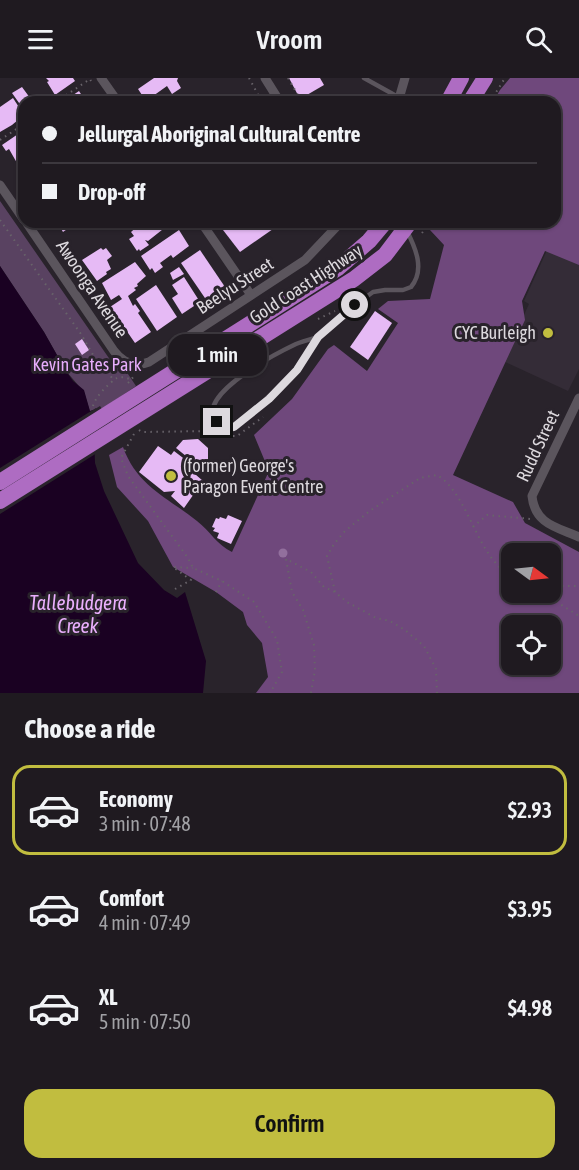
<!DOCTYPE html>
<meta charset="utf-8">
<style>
:root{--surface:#1f1a20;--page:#272329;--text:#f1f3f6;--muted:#a1a1a5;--line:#3c383e;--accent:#c1bd3f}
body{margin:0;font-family:"Asap Condensed",sans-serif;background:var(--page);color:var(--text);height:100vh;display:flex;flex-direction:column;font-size:22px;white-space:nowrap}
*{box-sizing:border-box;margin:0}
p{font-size:20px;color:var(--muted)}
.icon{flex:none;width:33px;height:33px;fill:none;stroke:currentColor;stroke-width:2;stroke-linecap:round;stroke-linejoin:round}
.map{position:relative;height:615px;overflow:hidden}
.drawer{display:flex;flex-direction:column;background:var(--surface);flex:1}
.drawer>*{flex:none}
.hud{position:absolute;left:18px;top:18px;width:543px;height:132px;border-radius:18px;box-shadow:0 2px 4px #0004,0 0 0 2px var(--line);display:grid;align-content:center;height:132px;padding:0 24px;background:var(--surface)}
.needle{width:39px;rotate:105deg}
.tools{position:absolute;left:501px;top:465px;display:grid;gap:12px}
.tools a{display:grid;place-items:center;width:60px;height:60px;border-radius:12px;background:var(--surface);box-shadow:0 2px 4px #0004,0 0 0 2px var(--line);font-size:30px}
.end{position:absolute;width:27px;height:27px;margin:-14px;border:8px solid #ddd9de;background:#111;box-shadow:0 0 0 3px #111}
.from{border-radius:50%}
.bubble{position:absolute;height:42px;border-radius:18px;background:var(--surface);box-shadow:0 2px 4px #0004,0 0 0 2px var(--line);font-size:20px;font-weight:600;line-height:42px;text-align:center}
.hud b{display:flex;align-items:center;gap:21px;height:57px;font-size:22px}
.hud b+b{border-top:2px solid var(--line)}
.hud i{width:15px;height:15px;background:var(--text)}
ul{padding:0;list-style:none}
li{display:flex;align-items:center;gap:18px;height:90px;margin:0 12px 9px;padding:0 12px;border:3px solid transparent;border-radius:18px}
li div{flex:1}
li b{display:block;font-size:22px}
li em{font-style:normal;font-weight:600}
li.active{border-color:var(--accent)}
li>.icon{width:54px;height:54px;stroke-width:1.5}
h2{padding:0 24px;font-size:27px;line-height:72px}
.primary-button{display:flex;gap:12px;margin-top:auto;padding:12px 24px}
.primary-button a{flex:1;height:69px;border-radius:18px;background:var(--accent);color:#111;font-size:24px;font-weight:600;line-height:69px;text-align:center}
header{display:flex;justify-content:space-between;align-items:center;height:78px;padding:0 24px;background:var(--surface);font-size:27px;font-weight:600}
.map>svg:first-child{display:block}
.built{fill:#342c37}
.green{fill:#594261}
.forest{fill:#6f487c;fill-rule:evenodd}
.water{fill:#1a0122}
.pier{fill:#29232b}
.building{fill:#e6baf5}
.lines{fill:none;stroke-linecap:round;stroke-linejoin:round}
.path{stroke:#68636a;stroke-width:2;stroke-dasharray:1.5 4.5;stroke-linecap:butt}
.service{stroke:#5b555d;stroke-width:4.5}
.minor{stroke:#5b555d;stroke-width:9}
.trunk{stroke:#ae6cc2;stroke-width:16}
.tree{fill:#926f9d}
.route{stroke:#ddd9de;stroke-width:8}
.poi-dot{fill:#c1bd3f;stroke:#29232b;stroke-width:2}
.labels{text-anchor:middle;stroke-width:6;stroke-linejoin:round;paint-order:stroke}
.street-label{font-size:18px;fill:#ddd9de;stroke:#29232b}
.poi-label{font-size:18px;fill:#ddd9de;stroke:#29232b;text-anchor:end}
.park-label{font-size:18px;fill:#e7adfb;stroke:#29232b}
.water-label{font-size:20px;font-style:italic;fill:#eaaffd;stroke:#29232b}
</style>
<header><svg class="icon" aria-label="menu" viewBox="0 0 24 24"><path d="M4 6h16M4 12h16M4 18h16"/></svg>Vroom<svg class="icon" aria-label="search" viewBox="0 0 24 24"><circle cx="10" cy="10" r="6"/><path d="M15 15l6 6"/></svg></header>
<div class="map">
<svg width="579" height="615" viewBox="0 0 579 615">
<rect width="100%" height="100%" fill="#29232b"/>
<!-- built -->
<path class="built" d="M548,170l31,14v107l-11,22 -65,-30 26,-57 -5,-3z"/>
<!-- green -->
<path class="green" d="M0,123l113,163 6,5 7,2 10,15 -34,23 -2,-3 -10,6 -6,-20 -18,-21 -22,-39 -44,-66z"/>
<!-- forest -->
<path class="forest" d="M510,0h69v187l-34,-14 -23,50 3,19 -72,155 60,27 12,21 54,29v141h-323l12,-16 -6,-34 -15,-18 -4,-13 -27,-20 -43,-25 -25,-46 -31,-34 -8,-32 14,-8c14,39 44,50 74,74 13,10 20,24 35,31l37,-81 -15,-36 38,-36 36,-50 6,-4 33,26 31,-48 -20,-14 10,-8 42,-2 14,-54 -14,-15 4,-8h121v-120h-62l7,-12zM512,476h38v38h-38zM512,548h38v38h-38z"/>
<!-- water -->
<path class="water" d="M0,188l44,66 22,39 7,10 11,9 6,21 3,-1 2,53 9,28 34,72 26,27 13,8 8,-6 21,69 -3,32h-203z"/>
<!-- pier -->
<path class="pier" d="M96,330l1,45 -97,61v-46z"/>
<!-- building -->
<g class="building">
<path d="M46,0h27l2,3 -20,14 -8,-13 2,-1z"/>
<path d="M154,0h24l-1,3 4,7 -9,6 -5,-8 -21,15 -8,-12z"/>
<path d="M289,0h31l4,7 -24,14z"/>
<path d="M22,9l11,15h-9v8l-12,-17z"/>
<path d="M79,13l7,11h-23z"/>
<path d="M13,20l11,17 -12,10 -12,7v-25z"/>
<path d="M21,54l3,5v22l-7,4 -8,-14 -3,2 -4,-6z"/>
<path d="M57,144h20l-14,10z"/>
<path d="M142,144h30l-24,19 -3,-1 4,5 -9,6 -1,-2 -2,2 -8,-12 5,-3 -3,-4z"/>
<path d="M234,144h33l6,7 -33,23 -17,-22z"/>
<path d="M179,152l10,16 -16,12 -2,-3 -11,8 3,4 -8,6 -3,-5 -2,2 -9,-14z"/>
<path d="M101,170l2,2 3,-2 6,8 -5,4 4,9 -5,3 1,2 -10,7 -15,-21z"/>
<path d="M200,172l25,37 -18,14 -26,-38z"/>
<path d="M135,184l11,14 -9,8 1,2 -4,2 2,2 -8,6 5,10 2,-2 5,7 -2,2 13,19 -16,11 -25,-36 12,-8 -3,-4 -8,5 -9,-17z"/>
<path d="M179,189l5,7 -11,6 -3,-7z"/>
<path d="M184,199l16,25 -18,12 -10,-16 6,-4 -6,-9z"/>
<path d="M156,207l21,32 -20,14 -21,-32z"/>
<path d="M375,233l17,12 -24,37 -18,-13z"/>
<path d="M82,261l7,11 -7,5 -7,-11z"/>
<path d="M198,361l10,9v15l-6,6 -26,-21 7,-8z"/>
<path d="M158,368l13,9 3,-4 17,13 -3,4 15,13 -19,27 -13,-12 4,-5 -11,1 -25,-20z"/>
<path d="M228,437l14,6 -11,23 -14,-6 2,-5 -6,-2 2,-3 -3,-1 4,-9 3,1 1,-2 6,2z"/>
</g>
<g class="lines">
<!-- path -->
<g class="path">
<path d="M249,0l13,24"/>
<path d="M288,0l14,24"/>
<path d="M56,24l34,-23 1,2"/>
<path d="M490,24l15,-24"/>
<path d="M0,62l24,-16"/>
<path d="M0,142l81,114 15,26 18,20"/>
<path d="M422,155l8,-11"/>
<path d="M254,197l7,2"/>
<path d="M318,241l17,-8"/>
<path d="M128,305l8,-9"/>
<path d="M93,328c2,-9 16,-23 24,-28 5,-2 10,0 15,2"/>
<path d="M139,352l3,2 71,-1 3,-2"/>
<path d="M134,356l-13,24 7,18 60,82 5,10 29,13 32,21 23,38 5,32 -12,21"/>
<path d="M227,358h10l26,-19"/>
<path d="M473,449l14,-12 44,4"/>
<path d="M550,508h29"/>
<path d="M175,511l16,-9 -18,-13 20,1"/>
<path d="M216,514l6,-11"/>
<path d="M335,514l-8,-36 7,-12 11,-13 26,-21 49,-32 17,-3c33,20 39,83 75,101"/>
<path d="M541,514l38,24"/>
<path d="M311,615l4,-23 -1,-25 -11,-35 -11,-18 -6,-33 25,13 13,15 11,5 12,10 29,16 14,3 15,9 19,16 12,23 1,24"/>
</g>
<!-- service -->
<g class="service">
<path d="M364,0l36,20"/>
<path d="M318,259c-7,2 -15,4 -22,7 -19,9 -118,60 -71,84l11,-3 52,-45 30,-43 37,-32 18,-13 12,-2h18l8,-3c14,-17 5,-38 -4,-56"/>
</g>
<!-- minor -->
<g class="minor">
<path d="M101,0l17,24"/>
<path d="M265,0l15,24"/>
<path d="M398,24l7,-24"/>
<path d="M0,107l24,35"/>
<path d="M26,144l88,129c9,12 20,17 35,11l156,-102 36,-38"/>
<path d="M201,144l50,73"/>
<path d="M579,320l-47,98c3,28 24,31 47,41"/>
</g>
<!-- trunk -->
<g class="trunk">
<path d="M448,24l13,-24"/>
<path d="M470,24l15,-24"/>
<path d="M0,404l338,-214 31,-27 16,-19"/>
<path d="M0,423l354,-222 31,-24 25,-33"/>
</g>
</g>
<!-- trees -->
<circle class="tree" cx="283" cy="475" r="4.5"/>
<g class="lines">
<!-- route -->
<path class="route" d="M217,344l8,6 9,-1 35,-28 28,-29 21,-33 37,-32"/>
</g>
<!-- markers -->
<g class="poi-dot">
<circle cx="548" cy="255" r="6"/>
<circle cx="171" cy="398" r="6"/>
</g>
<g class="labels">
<!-- street labels -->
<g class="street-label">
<text transform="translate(306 206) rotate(-33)" y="6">Gold Coast Highway</text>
<text transform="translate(235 208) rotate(-33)" y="6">Beelyu Street</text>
<text transform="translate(92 211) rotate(56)" y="6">Awoonga Avenue</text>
<text transform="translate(538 368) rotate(-65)" y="6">Rudd Street</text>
</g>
<!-- poi labels -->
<g class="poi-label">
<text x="536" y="261">CYC Burleigh</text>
<text x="183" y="394" text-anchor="start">(former) George's<tspan x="183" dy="21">Paragon Event Centre</tspan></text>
</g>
<!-- park labels -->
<g class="park-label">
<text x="87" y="293">Kevin Gates Park</text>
</g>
<!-- water labels -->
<g class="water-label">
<text x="78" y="532">Tallebudgera<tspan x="78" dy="23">Creek</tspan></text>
</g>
</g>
</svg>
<div class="tools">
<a><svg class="needle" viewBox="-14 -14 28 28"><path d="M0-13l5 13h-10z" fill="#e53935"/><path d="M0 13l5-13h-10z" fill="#a1a1a5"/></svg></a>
<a><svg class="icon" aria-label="locate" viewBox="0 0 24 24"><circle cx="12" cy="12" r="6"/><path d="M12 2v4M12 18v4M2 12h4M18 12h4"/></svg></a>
</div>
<i class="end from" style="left:355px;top:227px"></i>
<i class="end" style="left:217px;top:344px"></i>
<div class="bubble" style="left:168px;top:256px;width:99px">1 min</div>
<div class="hud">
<b><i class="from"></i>Jellurgal Aboriginal Cultural Centre</b>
<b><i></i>Drop-off</b>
</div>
</div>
<section class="drawer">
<h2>Choose a ride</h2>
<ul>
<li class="active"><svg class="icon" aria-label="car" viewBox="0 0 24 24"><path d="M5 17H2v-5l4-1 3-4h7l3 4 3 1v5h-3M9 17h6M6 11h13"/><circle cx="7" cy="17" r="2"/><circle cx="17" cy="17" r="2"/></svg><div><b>Economy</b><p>3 min · 07:48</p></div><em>$2.93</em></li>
<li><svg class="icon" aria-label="car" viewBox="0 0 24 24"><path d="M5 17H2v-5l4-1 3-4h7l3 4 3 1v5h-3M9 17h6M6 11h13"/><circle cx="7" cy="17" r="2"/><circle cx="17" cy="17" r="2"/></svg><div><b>Comfort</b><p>4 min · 07:49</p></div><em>$3.95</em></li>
<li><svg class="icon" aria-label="car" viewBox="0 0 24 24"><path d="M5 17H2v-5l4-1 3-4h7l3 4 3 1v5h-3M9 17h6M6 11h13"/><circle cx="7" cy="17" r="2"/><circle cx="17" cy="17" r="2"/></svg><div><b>XL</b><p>5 min · 07:50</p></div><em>$4.98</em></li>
</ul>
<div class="primary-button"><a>Confirm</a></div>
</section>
